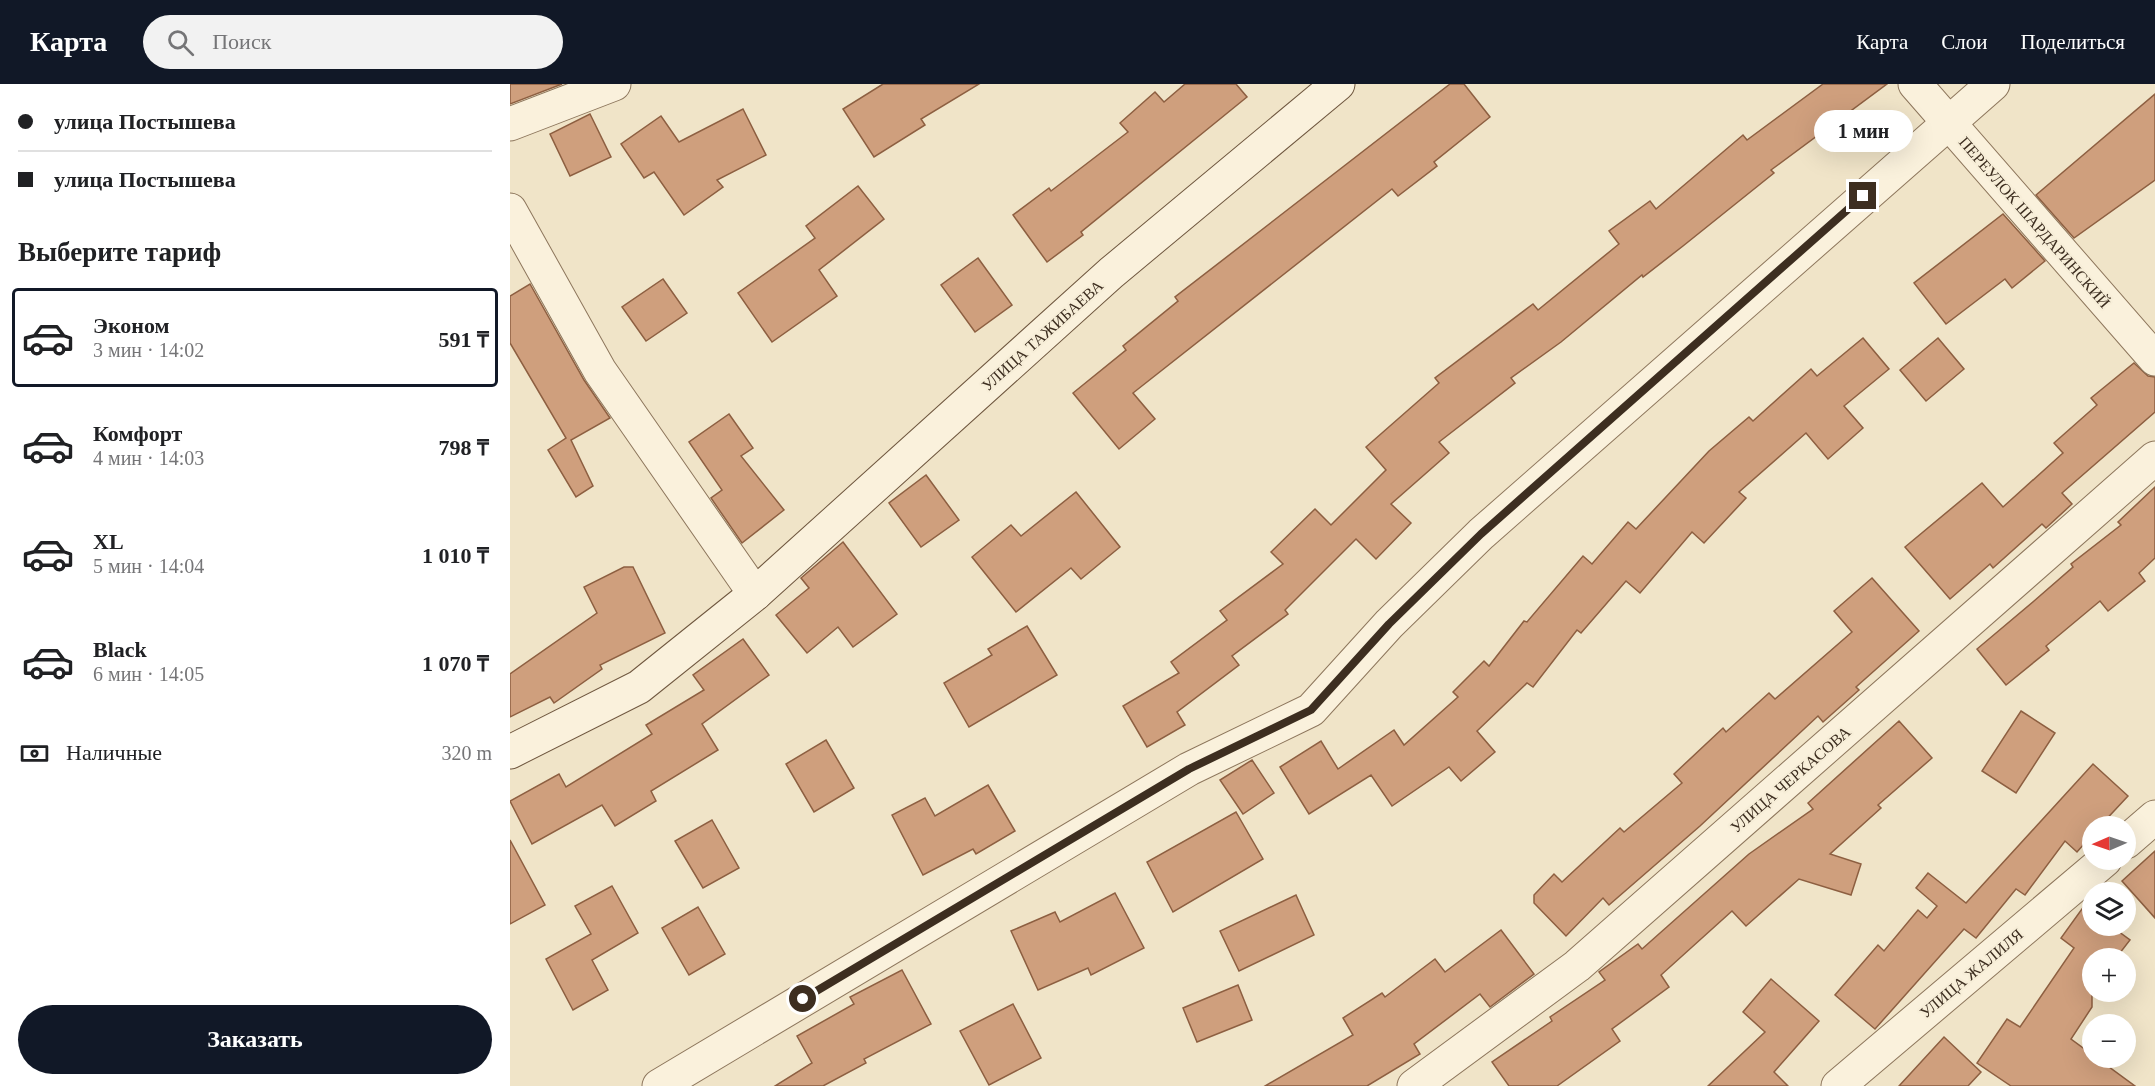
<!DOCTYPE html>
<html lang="ru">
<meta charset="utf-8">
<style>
:root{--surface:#fff;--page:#f2f2f2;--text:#202124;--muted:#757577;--line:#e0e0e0;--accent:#111827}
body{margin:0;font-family:"Times New Roman",serif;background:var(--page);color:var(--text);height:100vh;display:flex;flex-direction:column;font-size:22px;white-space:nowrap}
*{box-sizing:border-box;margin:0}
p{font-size:20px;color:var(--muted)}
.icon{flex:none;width:33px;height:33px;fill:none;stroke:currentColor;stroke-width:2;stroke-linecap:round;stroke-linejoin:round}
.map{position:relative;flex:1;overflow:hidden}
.drawer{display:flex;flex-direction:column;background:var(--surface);width:510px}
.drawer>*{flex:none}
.top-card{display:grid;align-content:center;height:132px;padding:0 18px;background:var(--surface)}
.needle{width:39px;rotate:268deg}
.controls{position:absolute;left:1572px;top:732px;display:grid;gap:12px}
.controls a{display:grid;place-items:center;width:54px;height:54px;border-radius:50%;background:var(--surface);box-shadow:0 6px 24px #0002;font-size:30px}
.end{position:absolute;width:27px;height:27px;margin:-14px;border:8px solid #3d2e20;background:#fff;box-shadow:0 0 0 3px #fff}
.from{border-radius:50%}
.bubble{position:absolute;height:42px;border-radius:21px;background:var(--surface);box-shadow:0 6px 24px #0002;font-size:20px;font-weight:700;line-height:42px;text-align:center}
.top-card b{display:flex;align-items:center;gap:21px;height:57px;font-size:22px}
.top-card b+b{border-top:2px solid var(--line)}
.top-card i{width:15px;height:15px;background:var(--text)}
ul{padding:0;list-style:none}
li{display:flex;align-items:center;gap:18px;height:99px;margin:0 12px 9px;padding:0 6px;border:3px solid transparent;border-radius:6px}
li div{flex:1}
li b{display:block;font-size:22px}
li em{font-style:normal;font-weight:700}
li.on{border-color:var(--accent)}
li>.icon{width:54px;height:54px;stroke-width:1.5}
h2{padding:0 18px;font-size:27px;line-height:72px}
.pay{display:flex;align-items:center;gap:15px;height:66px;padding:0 18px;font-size:22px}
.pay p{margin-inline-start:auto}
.button{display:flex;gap:12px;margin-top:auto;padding:12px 18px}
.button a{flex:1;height:69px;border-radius:36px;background:var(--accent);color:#fff;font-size:24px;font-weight:700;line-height:69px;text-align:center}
header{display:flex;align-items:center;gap:36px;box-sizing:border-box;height:84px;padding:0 30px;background:var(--accent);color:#fff}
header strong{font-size:28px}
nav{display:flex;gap:33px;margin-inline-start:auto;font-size:21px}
.search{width:420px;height:54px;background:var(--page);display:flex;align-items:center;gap:15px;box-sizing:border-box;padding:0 21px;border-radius:33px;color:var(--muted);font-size:22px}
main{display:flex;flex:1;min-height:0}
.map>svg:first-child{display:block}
.building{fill:#cf9f7d;stroke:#8d5f41;stroke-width:1.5}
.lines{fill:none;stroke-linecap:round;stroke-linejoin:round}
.street-casing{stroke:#8d765c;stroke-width:35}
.secondary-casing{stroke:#6f573f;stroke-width:35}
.street{stroke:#faf1dc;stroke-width:33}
.secondary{stroke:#faf1dc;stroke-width:33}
.route{stroke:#3d2e20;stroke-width:8}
.labels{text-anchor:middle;stroke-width:4.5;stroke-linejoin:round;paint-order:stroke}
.street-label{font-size:16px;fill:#3d2e20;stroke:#f7eed8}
</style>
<header>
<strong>Карта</strong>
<div class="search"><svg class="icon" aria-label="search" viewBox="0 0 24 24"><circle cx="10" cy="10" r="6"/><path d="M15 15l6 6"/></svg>Поиск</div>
<nav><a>Карта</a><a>Слои</a><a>Поделиться</a></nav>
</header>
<main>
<section class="drawer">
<div class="top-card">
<b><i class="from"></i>улица Постышева</b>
<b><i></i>улица Постышева</b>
</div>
<h2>Выберите тариф</h2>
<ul>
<li class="on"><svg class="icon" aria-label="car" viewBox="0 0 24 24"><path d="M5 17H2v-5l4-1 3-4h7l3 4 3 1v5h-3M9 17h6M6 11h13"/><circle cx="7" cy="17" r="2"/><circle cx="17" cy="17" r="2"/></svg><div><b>Эконом</b><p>3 мин · 14:02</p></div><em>591 ₸</em></li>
<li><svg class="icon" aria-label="car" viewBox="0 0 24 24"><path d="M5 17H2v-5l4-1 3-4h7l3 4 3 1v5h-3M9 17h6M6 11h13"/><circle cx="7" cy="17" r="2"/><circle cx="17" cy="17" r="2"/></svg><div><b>Комфорт</b><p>4 мин · 14:03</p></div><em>798 ₸</em></li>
<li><svg class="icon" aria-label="car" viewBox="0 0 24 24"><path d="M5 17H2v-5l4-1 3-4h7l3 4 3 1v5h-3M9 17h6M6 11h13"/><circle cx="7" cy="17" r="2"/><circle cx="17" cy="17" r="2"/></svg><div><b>XL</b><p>5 мин · 14:04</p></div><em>1 010 ₸</em></li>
<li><svg class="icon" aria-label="car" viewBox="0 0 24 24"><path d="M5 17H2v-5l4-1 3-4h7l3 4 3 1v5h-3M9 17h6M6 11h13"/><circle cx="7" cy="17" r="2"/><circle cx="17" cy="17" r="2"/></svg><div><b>Black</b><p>6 мин · 14:05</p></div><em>1 070 ₸</em></li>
</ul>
<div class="pay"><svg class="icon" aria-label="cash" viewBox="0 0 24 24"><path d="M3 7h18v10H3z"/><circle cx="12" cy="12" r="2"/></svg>Наличные<p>320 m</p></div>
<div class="button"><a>Заказать</a></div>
</section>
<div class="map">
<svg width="1645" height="1002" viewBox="0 0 1645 1002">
<rect width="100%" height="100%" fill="#f0e4c8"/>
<!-- building -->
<g class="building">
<path d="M0,0h52l-52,20z"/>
<path d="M373,0h96l-58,35 4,6 -51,32 -31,-48z"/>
<path d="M675,0h51l11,13 -166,135 2,3 -36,27 -34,-47 36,-27 2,3 77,-59 -8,-9 35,-31 9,10z"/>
<path d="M940,0h14l26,33 -56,45 3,4 -39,30 -6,-7 -259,204 22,26 -36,30 -46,-56 53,-43 -3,-4 55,-45 -3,-4z"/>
<path d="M1313,0h64l-116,86 3,3 -91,73 -40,31 -1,-2 -81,67 -50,36 4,5 -76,59 10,11 -58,51 20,19 -35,36 -20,-20 -71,71 3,4 -56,42 7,9 -62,47 8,13 -38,22 -24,-41 56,-33 -8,-11 56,-42 -7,-9 63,-47 -12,-12 44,-43 16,16 55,-55 -20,-23 73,-64 -4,-5 98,-74 5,6 81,-66 -10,-13 41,-30 6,8 87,-74 4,5z"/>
<path d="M1645,10v86l-81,58 -38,-43z"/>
<path d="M233,25l23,46 -49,25 6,7 -39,28 -30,-43 -10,6 -23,-34 40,-28 18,26z"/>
<path d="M80,30l21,43 -41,19 -20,-42z"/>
<path d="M348,102l26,33 -65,51 18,26 -65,46 -34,-49 77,-55 -9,-12z"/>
<path d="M1493,130l42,47 -33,27 -7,-9 -59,45 -32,-41z"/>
<path d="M468,174l34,47 -37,27 -34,-47z"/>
<path d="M153,195l24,34 -41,28 -24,-34z"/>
<path d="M20,200l54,96 26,38 -39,22 22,46 -17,11 -28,-47 18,-12 -56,-95v-47z"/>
<path d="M1353,254l26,31 -45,37 19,22 -35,31 -22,-26 -67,59 7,6 -42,45 -12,-11 -52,61 -14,-12 -45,52 -4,-3 -44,57 -6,-4 -50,48 18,21 -34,29 -12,-14 -57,39 -21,-31 -62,39 -29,-47 41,-26 17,28 56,-39 10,15 54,-48 -5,-5 31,-31 5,5 35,-45 3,1 56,-66 9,8 36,-42 8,7 73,-78 40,-34 4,4 58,-52 6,7z"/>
<path d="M1428,254l26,31 -38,32 -26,-31z"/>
<path d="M1624,279l14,13 7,1v35l-93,81 10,11 -26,24 -4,-4 -49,44 -3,-4 -40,35 -45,-52 77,-64 21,24 60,-54 -9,-10 43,-38 -6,-7z"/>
<path d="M219,330l24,34 -12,8 43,54 -42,33 -31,-45 11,-8 -33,-48z"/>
<path d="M416,391l33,45 -38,27 -32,-44z"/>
<path d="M1645,403v71l-16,15 6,8 -37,30 -8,-10 -54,45 3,4 -43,35 -29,-36 57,-48 39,-34 -2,-3 50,-39 -3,-3z"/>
<path d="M566,408l44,55 -39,32 -10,-11 -55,44 -44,-55 39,-32 10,11z"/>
<path d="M333,458l54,72 -44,33 -15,-20 -31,26 -31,-38 33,-27 -8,-10z"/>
<path d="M114,483h9l32,66 -65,32 2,4 -48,34 -4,-6 -40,20v-43l87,-61 -13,-26z"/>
<path d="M1362,494l47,53 -63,56 3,3 -36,32 -5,-6 -118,110 -91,79 -6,-7 -37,38 -32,-33v-8l20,-21 8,8 58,-54 4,4 58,-49 -8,-9 49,-46 3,4 43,-39 6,6 77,-67 -18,-21z"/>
<path d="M517,542l30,49 -88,52 -25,-44 48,-28 -4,-6z"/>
<path d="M233,555l26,36 -67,49 16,26 -67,41 5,10 -41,25 -13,-21 -70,39 -22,-43 49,-27 7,13 86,-53 -6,-9 58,-35 -11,-15z"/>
<path d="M1511,627l34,22 -39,60 -34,-22z"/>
<path d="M1389,637l33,37 -54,47 3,3 -51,46 31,10 -10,31 -52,-16 -53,47 -14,-15 -71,64 8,12 -57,42 8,12 -63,45h-48l-17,-24 60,-41 -2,-4 55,-37 -6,-8 39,-28 4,5 107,-95 64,-45 -5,-6z"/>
<path d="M316,656l28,48 -40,24 -28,-48z"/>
<path d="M742,676l22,33 -31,21 -23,-34z"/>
<path d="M1583,680l35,32 -28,30h-8v9l-15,17 -12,-11 -40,54 -9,-6 -40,49 -12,-9 -89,100 -40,-34 43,-50 6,6 34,-41 9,8 10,-12 -21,-18 12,-15 38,30z"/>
<path d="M478,701l27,46 -39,23 -3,-5 -50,26 -31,-60 33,-17 10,18z"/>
<path d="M726,728l27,47 -90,53 -26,-50z"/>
<path d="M202,736l27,48 -36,20 -28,-47z"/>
<path d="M0,756l35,65 -35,19z"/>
<path d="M1645,767v67l-33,-37z"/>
<path d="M102,802l26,47 -46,27 16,30 -35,20 -27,-51 45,-25 -16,-28z"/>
<path d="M605,809l29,55 -53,27 -3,-7 -50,22 -27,-59 44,-19 5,10z"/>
<path d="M786,811l18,40 -75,36 -19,-40z"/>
<path d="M1582,811v31h19l19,14 -14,18h-24v49l-21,32 64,47h-124l-34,-23 30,-44 13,8 54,-79 -13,-10z"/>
<path d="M188,823l27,47 -36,21 -27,-47z"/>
<path d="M991,846l33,44 -44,33 -10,-13 -66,50 6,10 -53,32h-102l88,-51 -10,-17 39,-25 3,4 50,-38 10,13z"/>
<path d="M392,886l29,54 -67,35 2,4 -43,23h-48l37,-23 -15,-27 57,-32 -4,-7z"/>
<path d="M1261,895l48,42 -45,51 14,14h-80l57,-54 -22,-20z"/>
<path d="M728,901l14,35 -55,22 -14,-34z"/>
<path d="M503,920l28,54 -52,27 -29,-54z"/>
<path d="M1434,953l37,35 -13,14h-69z"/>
</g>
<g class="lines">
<defs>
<g id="street">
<path d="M1405,0l240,275"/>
<path d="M0,40l104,-40"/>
<path d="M0,126l90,161 155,223"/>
<path d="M1616,758l29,-25"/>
<path d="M149,1002l530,-317 122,-59 78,-86 92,-90 512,-450"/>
<path d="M904,1002l163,-120 578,-508"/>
<path d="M1328,1002l267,-226"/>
</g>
<path id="secondary" d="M0,668l129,-65 116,-93 356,-321 227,-189"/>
</defs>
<!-- street casing -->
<use href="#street" class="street-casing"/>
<!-- secondary casing -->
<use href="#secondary" class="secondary-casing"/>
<!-- street -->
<use href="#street" class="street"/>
<!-- secondary -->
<use href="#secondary" class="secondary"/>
</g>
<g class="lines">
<!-- route -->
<path class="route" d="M293,915l386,-230 122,-59 78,-86 92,-90 382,-338"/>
</g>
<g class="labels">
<!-- street labels -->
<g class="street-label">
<text transform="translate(1525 138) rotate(49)" y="6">ПЕРЕУЛОК ШАРДАРИНСКИЙ</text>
<text transform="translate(532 251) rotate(-42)" y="6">УЛИЦА ТАЖИБАЕВА</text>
<text transform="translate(1280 695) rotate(-41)" y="6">УЛИЦА ЧЕРКАСОВА</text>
<text transform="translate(1461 889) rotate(-40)" y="6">УЛИЦА ЖАЛИЛЯ</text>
</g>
</g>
</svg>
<div class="controls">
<a><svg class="needle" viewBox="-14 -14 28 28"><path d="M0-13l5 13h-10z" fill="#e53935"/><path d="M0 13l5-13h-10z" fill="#757577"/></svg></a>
<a><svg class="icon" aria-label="layers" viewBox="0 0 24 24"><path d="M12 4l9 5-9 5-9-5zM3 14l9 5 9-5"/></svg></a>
<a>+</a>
<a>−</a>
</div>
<i class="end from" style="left:293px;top:915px"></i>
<i class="end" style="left:1353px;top:112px"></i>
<div class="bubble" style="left:1304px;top:26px;width:99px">1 мин</div>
</div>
</main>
